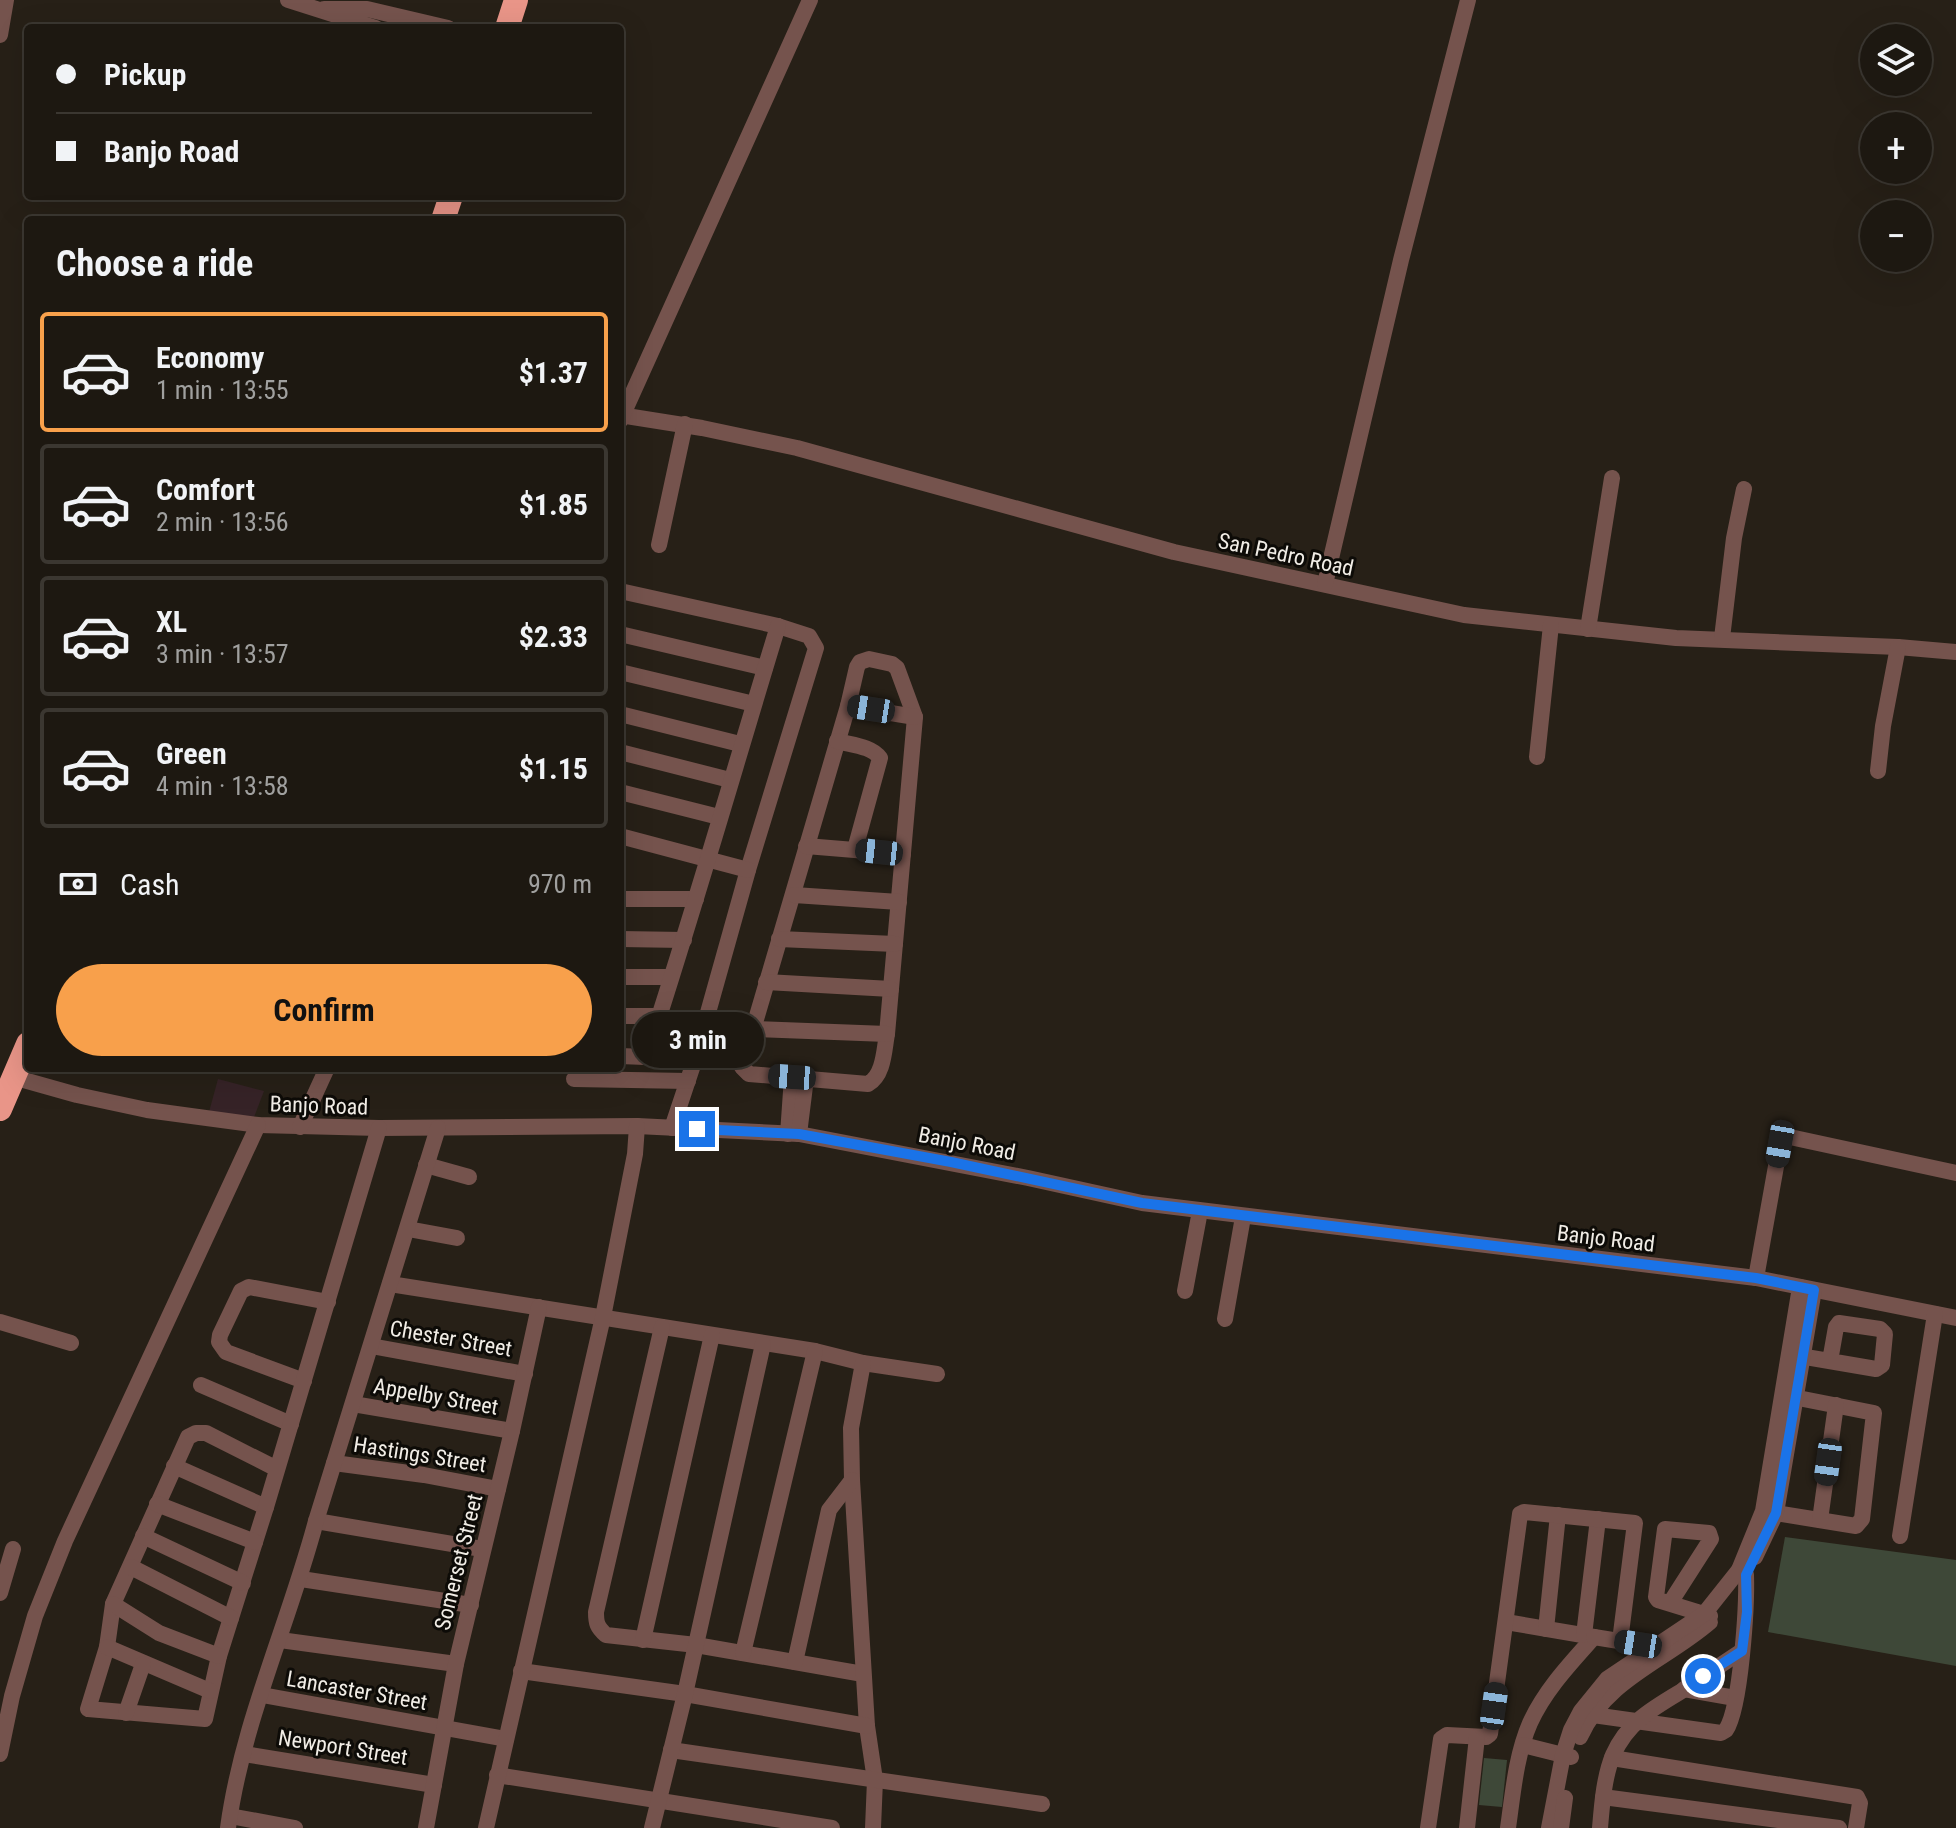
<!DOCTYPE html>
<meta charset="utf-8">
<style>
:root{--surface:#1d1811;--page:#25211a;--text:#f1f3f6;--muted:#a0a09f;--line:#3b3731;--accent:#f8a04b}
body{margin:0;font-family:"Roboto Condensed",sans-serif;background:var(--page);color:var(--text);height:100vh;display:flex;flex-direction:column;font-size:30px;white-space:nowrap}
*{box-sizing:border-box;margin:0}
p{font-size:26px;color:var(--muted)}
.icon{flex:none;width:44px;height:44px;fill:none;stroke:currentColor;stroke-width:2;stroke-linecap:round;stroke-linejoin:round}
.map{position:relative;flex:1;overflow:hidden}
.drawer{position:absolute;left:24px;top:216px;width:600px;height:856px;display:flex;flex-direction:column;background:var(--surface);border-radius:8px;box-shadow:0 8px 32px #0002,0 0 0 2px var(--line)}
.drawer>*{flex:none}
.banner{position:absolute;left:24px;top:24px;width:600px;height:176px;border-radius:8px;box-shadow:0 8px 32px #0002,0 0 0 2px var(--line);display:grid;align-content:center;height:176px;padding:0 32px;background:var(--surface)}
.tools{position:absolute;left:1860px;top:24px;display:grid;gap:16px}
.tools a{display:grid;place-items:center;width:72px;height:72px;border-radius:50%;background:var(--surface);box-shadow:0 8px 32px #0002,0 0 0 2px var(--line);font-size:40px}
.end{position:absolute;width:36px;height:36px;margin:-18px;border:10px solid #1a73e8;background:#fff;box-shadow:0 0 0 4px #fff}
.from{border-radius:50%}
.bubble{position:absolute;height:56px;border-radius:28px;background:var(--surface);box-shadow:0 8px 32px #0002,0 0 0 2px var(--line);font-size:26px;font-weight:700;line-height:56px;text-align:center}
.car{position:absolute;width:24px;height:48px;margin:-24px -12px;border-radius:10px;box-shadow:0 0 6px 2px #0007;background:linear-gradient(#222 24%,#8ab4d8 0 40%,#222 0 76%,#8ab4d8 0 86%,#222 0)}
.banner b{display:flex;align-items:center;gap:28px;height:76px;font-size:30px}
.banner b+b{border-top:2px solid var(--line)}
.banner i{width:20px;height:20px;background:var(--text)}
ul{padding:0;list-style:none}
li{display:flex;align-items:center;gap:24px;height:120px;margin:0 16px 12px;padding:0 16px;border:4px solid var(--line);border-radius:8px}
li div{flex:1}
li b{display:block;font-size:30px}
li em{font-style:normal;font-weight:700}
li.current{border-color:var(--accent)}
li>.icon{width:72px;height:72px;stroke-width:1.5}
h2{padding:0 32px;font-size:36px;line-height:96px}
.pay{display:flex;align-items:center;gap:20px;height:88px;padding:0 32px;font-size:30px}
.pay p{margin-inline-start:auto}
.cta{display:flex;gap:16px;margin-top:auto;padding:16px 32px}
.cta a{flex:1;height:92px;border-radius:48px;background:var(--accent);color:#111;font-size:32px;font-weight:700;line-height:92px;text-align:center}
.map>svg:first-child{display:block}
.commercial{fill:#362327}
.green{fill:#3e4838}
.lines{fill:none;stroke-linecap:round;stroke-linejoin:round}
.minor{stroke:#75534d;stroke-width:16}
.highway{stroke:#e99588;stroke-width:24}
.route{stroke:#1a73e8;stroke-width:10}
.labels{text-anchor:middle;stroke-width:6;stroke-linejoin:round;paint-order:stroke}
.street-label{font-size:22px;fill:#f1ede6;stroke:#0d0b07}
</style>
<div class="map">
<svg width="1956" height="1828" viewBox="0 0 1956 1828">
<rect width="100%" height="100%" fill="#272017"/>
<!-- commercial -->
<path class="commercial" d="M218,1079l46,12 -11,29 -44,-8z"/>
<!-- green -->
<g class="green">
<path d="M1785,1537l171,23v106l-188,-34z"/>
<path d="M1484,1758l23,2 -5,47 -23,-2z"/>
</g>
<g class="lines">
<!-- minor -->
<g class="minor">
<path d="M288,0l88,28"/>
<path d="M324,9h43l81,19"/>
<path d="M0,35l6,-35"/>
<path d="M620,415l82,13 95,20 377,104 290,63 212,23 222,9 58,5"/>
<path d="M620,421l190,-421"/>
<path d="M659,545l26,-121"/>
<path d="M1325,584l76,-324 67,-260"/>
<path d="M620,591l158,35 31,10 7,12 -68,222 -53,189 -23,69"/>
<path d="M1588,629l24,-151"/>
<path d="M620,634l145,34"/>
<path d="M1722,638l12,-100 10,-49"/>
<path d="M869,659l23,5 5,4 18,49 -28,317c-3,16 -3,41 -19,50l-119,-10 -7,-7 106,-361 9,-39 3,-5z"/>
<path d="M620,672l134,32"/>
<path d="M848,706l67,11"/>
<path d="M620,714l120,30"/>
<path d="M837,741c14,4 35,5 43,17l-25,91"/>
<path d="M620,752l110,28"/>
<path d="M1537,757l14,-132"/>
<path d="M1878,771l5,-45 15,-79"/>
<path d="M620,792l99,25"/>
<path d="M620,836l128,34"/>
<path d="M806,846l97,8"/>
<path d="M794,895l105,7"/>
<path d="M620,899h76"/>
<path d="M620,939l64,1"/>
<path d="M779,939l116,5"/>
<path d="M620,977h51"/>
<path d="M766,982l125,7"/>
<path d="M620,1016h39"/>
<path d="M754,1029l133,5"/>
<path d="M620,1056l75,3"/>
<path d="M646,1057c47,-143 88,-287 132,-431"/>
<path d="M13,1077l64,18 70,15 111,15 121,3 258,-2 162,8 229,44 114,25 614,75 200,40"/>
<path d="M574,1079l114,2"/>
<path d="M300,1127l27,-59"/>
<path d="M788,1134l4,-57"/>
<path d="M799,1134l7,-56"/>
<path d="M426,1165l43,12"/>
<path d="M408,1229l49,9"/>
<path d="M1756,1278l24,-134 10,-7 166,36"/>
<path d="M390,1284l425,67 48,12 74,11"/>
<path d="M1185,1291l15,-80"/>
<path d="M1225,1319l18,-102"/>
<path d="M0,1322l71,21"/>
<path d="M662,1327l-66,285c0,11 1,15 10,23l90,10 167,29"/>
<path d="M371,1346l154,28"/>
<path d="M1794,1355l82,14 6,-4 3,-31 -5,-5 -41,-6 -3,4 -6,34"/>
<path d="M863,1363l-12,65 1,52 15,246 8,54 -2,48"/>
<path d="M304,1381l-78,-29 -7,-10 1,-7 21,-44 8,-4 79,15"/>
<path d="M201,1385l90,39"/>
<path d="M353,1404l159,27"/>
<path d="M334,1463l90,12 74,14"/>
<path d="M174,1466l92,41"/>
<path d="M277,1469l-71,-36h-10l-8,4 -75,167 -6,43 -19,62 117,10 14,-63 47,-149 113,-379"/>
<path d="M157,1504l98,38"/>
<path d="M1769,1512l87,14 6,-7 12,-106 -86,-17"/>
<path d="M1820,1520l16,-115"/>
<path d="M316,1521l166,28"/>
<path d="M143,1536l100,47"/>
<path d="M1900,1536l35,-222"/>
<path d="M1755,1557l21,-44 38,-223"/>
<path d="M131,1567l100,51"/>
<path d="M301,1579l170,26"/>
<path d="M0,1593l13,-44"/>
<path d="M1670,1603l41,-64 -2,-6 -44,-4 -9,68 2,3 52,16"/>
<path d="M113,1604l46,29 60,23"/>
<path d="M1506,1622l88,15c-24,27 -49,53 -64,86 -14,32 -17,70 -22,105"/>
<path d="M1546,1629l12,-114"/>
<path d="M1584,1635l14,-116"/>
<path d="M1594,1637l68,11"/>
<path d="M280,1640l176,24"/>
<path d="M643,1640l69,-305"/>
<path d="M107,1647l103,44"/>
<path d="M743,1653l72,-302"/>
<path d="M795,1662l34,-152 23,-30"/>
<path d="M521,1671l164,23 182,32"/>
<path d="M1684,1689l51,9"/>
<path d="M262,1695l244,44"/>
<path d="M126,1713l17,-49"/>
<path d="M1586,1714l135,19 5,-3c15,-23 21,-125 20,-155l-7,-5"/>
<path d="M1580,1737c26,-58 85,-76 130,-115"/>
<path d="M1523,1745l48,12"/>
<path d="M671,1750l371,54"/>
<path d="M0,1754l12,-58 23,-80 30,-75 193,-416"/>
<path d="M244,1754l190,31"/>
<path d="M1612,1758l245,39 3,6 -4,25"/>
<path d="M497,1775l335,53"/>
<path d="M1603,1797l236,31"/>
<path d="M230,1816l65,12"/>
<path d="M228,1828c14,-105 61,-205 88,-307l122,-393"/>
<path d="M426,1828l30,-164 56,-233 27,-124"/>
<path d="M486,1828l117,-511 32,-163 2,-28"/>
<path d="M652,1828l33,-134 78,-350"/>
<path d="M1428,1828l13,-89 6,-4 39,2 4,-3 30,-220 4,-2 111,11 -15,118"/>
<path d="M1467,1828l10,-91"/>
<path d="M1549,1828l14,-73 8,-25 10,-19 26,-32 97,-65 35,-44 24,-59 37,-224"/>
<path d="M1561,1828l4,-30"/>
<path d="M1600,1828c2,-24 4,-51 13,-73 15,-34 42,-48 72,-66 19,-12 38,-26 57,-38"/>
</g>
<!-- highway -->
<g class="highway">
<path d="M507,28l9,-28"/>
<path d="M443,220l8,-24"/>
<path d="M0,1109l28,-65"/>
</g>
</g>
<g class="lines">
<!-- route -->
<path class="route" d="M697,1129l102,5 152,28 191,41 614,75 58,12 -38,223 -30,62 1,37 -5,39 -39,25"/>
</g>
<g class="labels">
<!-- street labels -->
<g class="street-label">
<text transform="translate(1286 554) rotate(12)" y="8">San Pedro Road</text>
<text transform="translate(319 1105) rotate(2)" y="8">Banjo Road</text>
<text transform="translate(967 1143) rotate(11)" y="8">Banjo Road</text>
<text transform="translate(1606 1238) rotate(7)" y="8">Banjo Road</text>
<text transform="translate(451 1338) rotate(10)" y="8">Chester Street</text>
<text transform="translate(436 1396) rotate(10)" y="8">Appelby Street</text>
<text transform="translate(420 1454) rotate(9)" y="8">Hastings Street</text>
<text transform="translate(458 1562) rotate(-76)" y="8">Somerset Street</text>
<text transform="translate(357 1690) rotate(10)" y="8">Lancaster Street</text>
<text transform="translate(343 1747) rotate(9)" y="8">Newport Street</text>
</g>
</g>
</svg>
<div class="tools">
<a><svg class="icon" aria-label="layers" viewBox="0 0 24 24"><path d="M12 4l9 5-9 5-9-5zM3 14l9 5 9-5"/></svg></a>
<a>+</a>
<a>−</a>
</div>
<i class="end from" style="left:1703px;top:1676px"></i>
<i class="end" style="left:697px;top:1129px"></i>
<div class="bubble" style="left:632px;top:1012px;width:132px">3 min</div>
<i class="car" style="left:871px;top:709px;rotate:279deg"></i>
<i class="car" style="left:879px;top:852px;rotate:276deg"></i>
<i class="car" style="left:792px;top:1077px;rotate:274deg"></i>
<i class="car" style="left:1780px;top:1144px;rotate:190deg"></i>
<i class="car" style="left:1828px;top:1462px;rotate:188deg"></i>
<i class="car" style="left:1638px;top:1644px;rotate:279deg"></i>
<i class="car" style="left:1494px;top:1706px;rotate:8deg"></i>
<div class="banner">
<b><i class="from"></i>Pickup</b>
<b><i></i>Banjo Road</b>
</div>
<section class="drawer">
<h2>Choose a ride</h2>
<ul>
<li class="current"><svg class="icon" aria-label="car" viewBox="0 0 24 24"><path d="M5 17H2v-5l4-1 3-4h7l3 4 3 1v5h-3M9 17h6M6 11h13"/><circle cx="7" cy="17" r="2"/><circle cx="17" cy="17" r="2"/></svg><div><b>Economy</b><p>1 min · 13:55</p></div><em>$1.37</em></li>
<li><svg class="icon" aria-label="car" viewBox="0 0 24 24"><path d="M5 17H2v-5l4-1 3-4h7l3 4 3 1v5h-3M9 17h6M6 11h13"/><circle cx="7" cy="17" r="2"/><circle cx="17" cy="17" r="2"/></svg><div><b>Comfort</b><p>2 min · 13:56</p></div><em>$1.85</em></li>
<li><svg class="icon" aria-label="car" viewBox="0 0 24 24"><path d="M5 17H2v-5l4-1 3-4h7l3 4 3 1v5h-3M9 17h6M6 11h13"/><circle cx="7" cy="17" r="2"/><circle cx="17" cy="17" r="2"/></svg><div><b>XL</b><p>3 min · 13:57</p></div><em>$2.33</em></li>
<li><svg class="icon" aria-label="car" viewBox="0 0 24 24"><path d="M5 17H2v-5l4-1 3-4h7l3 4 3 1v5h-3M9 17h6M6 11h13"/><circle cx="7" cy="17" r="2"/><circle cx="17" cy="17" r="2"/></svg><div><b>Green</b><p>4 min · 13:58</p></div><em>$1.15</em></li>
</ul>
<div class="pay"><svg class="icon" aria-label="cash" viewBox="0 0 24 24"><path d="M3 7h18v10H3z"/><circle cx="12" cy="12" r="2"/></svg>Cash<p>970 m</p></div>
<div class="cta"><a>Confirm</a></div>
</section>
</div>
